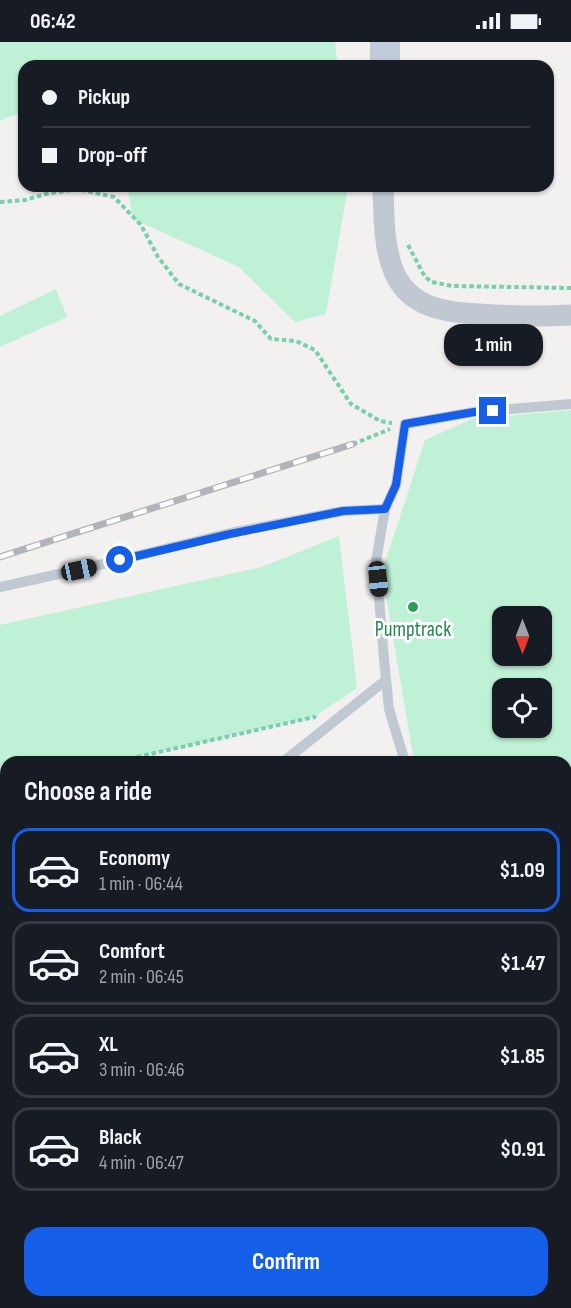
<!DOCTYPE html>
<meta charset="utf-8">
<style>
:root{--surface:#171b24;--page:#20242c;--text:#f1f3f6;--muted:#9ea1a6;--line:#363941;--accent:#145ee8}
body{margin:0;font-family:"Sofia Sans Condensed",sans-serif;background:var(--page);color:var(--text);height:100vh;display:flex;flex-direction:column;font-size:22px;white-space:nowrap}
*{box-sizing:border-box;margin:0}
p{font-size:20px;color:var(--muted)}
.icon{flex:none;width:33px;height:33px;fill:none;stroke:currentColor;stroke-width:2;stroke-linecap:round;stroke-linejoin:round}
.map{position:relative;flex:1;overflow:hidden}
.sheet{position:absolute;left:0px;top:714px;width:572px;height:552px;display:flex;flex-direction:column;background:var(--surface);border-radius:18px 18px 0 0;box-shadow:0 2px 4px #0004}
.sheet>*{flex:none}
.top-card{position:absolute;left:18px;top:18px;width:536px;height:132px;border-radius:18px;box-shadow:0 2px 4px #0004;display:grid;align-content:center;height:132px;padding:0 24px;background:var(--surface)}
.needle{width:39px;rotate:180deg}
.fabs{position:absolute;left:492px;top:564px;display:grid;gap:12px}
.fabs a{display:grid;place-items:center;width:60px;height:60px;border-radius:12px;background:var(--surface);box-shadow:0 2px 4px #0004;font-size:30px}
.end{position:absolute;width:27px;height:27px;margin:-14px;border:8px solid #145ee8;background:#fff;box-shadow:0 0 0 3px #fff}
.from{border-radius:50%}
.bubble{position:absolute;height:42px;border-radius:18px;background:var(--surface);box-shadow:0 2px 4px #0004;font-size:20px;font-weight:700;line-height:42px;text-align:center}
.car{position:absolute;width:18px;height:36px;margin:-18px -9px;border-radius:8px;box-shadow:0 0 4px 2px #0007;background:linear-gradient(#222 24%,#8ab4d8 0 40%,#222 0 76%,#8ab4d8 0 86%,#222 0)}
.top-card b{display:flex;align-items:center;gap:21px;height:57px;font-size:22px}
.top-card b+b{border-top:2px solid var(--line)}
.top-card i{width:15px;height:15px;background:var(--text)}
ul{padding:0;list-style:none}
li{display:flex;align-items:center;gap:18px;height:84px;margin:0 12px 9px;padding:0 12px;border:3px solid var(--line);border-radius:18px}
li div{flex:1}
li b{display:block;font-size:22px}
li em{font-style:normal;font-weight:700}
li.selected{border-color:var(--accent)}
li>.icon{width:54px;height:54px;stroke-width:1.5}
h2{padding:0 24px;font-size:27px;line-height:72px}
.button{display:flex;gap:12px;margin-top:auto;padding:12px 24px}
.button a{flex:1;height:69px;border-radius:18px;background:var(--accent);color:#fff;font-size:24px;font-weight:700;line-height:69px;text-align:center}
.status{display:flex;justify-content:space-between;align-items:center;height:42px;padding:0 30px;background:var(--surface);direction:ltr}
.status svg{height:16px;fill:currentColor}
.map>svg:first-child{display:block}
.green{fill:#bef1d6;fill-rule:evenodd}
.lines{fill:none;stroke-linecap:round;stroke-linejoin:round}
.path{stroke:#75d0ab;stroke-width:4;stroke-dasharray:4.5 3;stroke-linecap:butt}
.lane{stroke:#c0c9d2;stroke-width:10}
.street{stroke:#c0c9d2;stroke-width:21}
.secondary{stroke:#c2cbd9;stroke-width:30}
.rail-casing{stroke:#b2b4ba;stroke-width:7}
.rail{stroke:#fff;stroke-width:4.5;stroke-dasharray:14;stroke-linecap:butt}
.route{stroke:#145ee8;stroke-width:8}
.leisure-dot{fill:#2e9e5b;stroke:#fff;stroke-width:2}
.labels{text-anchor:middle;stroke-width:6;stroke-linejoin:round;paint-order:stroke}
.leisure-label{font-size:21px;fill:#27864d;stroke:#fff}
</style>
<div class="status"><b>06:42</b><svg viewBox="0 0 49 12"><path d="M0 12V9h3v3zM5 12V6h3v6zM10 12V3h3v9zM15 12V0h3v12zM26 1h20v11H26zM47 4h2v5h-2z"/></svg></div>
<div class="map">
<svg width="571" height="1266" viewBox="0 0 571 1266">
<rect width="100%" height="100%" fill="#f3f0f0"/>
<!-- green -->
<g class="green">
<path d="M0,0h335l3,24h-314v45l-24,10z"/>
<path d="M127,144h221l-22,128 -31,8 -56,-55 -106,-48z"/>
<path d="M56,247l11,28 -67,30v-31z"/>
<path d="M571,368v898h-68l-2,-6h65v-540h-152l-32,-190 43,-132 47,-21zM502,574h40v40h-40zM502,646h40v40h-40z"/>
<path d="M339,494l18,152 -43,29 -199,45h-109v23l-6,1v-161l262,-58z"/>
<path d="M6,925v335h485l3,6h-494v-340z"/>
</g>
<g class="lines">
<!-- path -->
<g class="path">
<path d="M0,160l25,-2 21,-6 31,-5 37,8 27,28 17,32 21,27 76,37 16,18 25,2 19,9 36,54 29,17 12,2"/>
<path d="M408,203l17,32 7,5 20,4 119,2"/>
<path d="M353,402l37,-15"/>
<path d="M115,720l199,-45 2,1"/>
<path d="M0,744l6,-1"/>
<path d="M0,915h6"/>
<path d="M566,1034h5"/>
<path d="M0,1129l6,6"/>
<path d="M0,1212h6"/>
<path d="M53,1260l50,3 11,3"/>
<path d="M358,1260l2,6"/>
<path d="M0,1261l6,-2"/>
<path d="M130,1266l26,-6"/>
<path d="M176,1266l2,-6"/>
<path d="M232,1266l1,-6"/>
<path d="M351,1266l2,-6"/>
<path d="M422,1266l6,-6"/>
<path d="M451,1266l8,-6"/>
<path d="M469,1266l12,-6"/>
<path d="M502,1266l5,-6"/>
</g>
<!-- lane -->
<g class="lane">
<path d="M0,545l99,-22 131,-32 113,-22 42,-2"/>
<path d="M283,720l103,-82"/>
<path d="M405,720l-16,-53 -5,-50 -8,-98 9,-52 11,-24 9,-61 69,-12 97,-8"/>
<path d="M0,1023l6,5"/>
<path d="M566,1132l4,36 -4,29"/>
<path d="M562,1260l1,6"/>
</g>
<!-- street -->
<path class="street" d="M383,144c1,29 0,59 11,86 7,16 20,28 36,34 16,6 32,7 49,8 31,2 62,3 92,1"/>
<!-- secondary -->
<path class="secondary" d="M385,24v-24"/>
<defs>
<path id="rail" d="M0,515l353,-113"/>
</defs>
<!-- rail casing -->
<use href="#rail" class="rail-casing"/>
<!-- rail -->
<use href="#rail" class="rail"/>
</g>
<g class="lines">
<!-- route -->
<path class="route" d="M120,518l110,-26 113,-23 42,-2 11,-24 9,-61 69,-12 19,-1"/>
</g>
<!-- markers -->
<circle class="leisure-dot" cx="413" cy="565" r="6"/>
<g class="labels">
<!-- leisure labels -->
<g class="leisure-label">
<text x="413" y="594">Pumptrack</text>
</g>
</g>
</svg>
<div class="fabs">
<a><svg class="needle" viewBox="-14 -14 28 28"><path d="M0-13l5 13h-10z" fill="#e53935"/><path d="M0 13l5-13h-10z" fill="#9ea1a6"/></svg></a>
<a><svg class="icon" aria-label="locate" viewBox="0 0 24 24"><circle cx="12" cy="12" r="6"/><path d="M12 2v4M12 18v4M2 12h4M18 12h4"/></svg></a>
</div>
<i class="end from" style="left:120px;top:518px"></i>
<i class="end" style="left:493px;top:369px"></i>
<div class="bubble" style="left:444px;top:282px;width:99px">1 min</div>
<i class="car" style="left:79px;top:528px;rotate:78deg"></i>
<i class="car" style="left:378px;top:537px;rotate:174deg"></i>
<div class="top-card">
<b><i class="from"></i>Pickup</b>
<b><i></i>Drop-off</b>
</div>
<section class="sheet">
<h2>Choose a ride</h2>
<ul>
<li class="selected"><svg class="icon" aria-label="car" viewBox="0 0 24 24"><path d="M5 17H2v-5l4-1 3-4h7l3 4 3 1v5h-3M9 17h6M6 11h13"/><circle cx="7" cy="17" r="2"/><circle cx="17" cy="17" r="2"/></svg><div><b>Economy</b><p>1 min · 06:44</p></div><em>$1.09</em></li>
<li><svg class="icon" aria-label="car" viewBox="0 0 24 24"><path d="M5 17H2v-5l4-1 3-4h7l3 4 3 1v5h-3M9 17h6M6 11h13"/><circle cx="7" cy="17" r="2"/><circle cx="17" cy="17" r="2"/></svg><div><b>Comfort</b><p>2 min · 06:45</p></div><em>$1.47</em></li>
<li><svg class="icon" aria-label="car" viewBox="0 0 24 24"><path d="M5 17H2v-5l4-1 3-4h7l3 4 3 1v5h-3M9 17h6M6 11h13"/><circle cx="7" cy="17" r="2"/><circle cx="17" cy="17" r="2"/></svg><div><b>XL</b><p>3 min · 06:46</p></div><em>$1.85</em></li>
<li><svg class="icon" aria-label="car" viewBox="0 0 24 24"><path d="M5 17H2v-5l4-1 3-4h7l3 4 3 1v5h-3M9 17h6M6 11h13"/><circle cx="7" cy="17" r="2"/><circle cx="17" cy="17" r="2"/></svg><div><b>Black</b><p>4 min · 06:47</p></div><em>$0.91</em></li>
</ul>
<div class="button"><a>Confirm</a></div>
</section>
</div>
